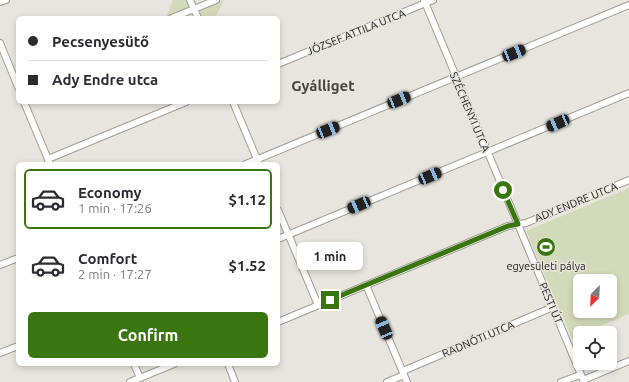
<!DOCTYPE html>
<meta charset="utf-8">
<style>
:root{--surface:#fff;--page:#f7f7f7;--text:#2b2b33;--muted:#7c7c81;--line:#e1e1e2;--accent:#39760f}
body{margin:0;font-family:Ubuntu,sans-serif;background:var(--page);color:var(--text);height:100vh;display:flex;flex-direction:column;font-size:15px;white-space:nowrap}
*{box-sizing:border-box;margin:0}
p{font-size:13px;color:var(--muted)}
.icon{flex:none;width:22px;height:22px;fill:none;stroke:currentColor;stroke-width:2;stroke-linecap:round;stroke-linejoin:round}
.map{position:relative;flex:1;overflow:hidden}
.side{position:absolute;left:16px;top:162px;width:264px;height:204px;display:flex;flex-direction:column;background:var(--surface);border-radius:6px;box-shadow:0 2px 6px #0003}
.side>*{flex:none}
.hud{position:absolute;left:16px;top:16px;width:264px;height:88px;border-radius:6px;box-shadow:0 2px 6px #0003;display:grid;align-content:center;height:88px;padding:0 12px;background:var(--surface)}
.needle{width:26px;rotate:204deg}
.controls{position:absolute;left:573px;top:274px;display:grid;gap:8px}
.controls a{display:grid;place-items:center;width:44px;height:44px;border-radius:6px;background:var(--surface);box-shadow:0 2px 6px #0003;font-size:20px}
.end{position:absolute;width:18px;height:18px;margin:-9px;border:5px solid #39760f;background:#fff;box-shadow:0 0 0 2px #fff}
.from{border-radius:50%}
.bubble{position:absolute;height:28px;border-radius:6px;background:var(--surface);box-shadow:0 2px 6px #0003;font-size:13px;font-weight:700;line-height:28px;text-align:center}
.car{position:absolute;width:12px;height:24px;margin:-12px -6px;border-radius:5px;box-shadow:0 0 3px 1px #0007;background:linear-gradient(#222 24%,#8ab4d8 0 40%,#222 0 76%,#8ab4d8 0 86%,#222 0)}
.hud b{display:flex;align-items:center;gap:14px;height:38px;font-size:15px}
.hud b+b{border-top:1px solid var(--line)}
.hud i{width:10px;height:10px;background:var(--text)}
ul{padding:7px 0 0;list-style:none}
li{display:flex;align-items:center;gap:12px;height:60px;margin:0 8px 6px;padding:0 4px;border:2px solid transparent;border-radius:6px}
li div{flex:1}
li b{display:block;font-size:15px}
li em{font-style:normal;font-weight:700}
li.on{border-color:var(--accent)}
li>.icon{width:36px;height:36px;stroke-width:1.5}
.button{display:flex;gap:8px;margin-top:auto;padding:8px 12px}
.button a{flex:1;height:46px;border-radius:6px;background:var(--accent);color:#fff;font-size:16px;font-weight:700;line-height:46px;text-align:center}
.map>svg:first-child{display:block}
.green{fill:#d2dab9;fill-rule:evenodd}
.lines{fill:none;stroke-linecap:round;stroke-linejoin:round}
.minor-casing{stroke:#9f9d96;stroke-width:8}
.minor{stroke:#fff;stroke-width:6}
.route{stroke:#39760f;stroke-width:5}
.labels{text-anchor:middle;stroke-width:3;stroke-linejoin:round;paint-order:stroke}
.street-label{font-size:11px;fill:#1f1e1c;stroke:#e8e5de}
.poi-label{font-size:11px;fill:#1f1e1c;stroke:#e8e5de}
.district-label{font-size:15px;font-weight:bold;fill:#45433d;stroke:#e8e5de}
</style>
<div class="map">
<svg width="629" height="382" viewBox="0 0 629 382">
<rect width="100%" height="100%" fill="#e8e5de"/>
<!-- green -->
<g class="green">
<path d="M173,0h15l2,6 -1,3 -23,9z"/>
<path d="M224,0l-9,18h-14l-2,-4 1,-4z"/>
<path d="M629,188v126l-46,19h-3v1l-8,4 -46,-107zM580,281h30v30h-30z"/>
</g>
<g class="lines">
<defs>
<g id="minor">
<path d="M190,0l8,18"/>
<path d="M424,0l160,382"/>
<path d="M0,2l6,-2"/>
<path d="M172,18l44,-18"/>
<path d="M0,43l18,44"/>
<path d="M278,64l155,-64"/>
<path d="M24,102l26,62"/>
<path d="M233,102l26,62"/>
<path d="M48,159l138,-57"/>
<path d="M246,164l383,-159"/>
<path d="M278,210l40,95"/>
<path d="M278,239l351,-146"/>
<path d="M0,265l18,-7"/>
<path d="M366,285l41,97"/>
<path d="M278,322l230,-96 18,-3 103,-43"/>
<path d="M0,353l18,-7"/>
<path d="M134,364l6,14"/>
<path d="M228,364l7,18"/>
<path d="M403,371l150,-64"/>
<path d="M583,380l46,-19"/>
<path d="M130,382l44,-18"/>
<path d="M387,382l17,-7"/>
<path d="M561,382l19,-7"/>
</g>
</defs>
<!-- minor casing -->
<use href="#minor" class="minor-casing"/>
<!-- minor -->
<use href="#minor" class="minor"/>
</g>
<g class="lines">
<!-- route -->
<path class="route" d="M330,300l178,-74 10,-2 -15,-34"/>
</g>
<!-- icons -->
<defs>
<symbol id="stadium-disc" viewBox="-11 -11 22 22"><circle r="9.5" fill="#39760f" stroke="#e8e5de"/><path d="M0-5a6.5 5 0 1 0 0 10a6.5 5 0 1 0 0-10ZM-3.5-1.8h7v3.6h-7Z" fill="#fff"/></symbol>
</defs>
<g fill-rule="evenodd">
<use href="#stadium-disc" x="535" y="236" width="22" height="22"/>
</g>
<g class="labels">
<!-- street labels -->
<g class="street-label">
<text transform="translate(356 32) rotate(-22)" y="4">JÓZSEF ATTILA UTCA</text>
<text transform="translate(470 112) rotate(67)" y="4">SZÉCHENYI UTCA</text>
<text transform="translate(576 202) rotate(-22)" y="4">ADY ENDRE UTCA</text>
<text transform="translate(551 303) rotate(67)" y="4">PESTI ÚT</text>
<text transform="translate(478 339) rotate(-23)" y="4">RADNÓTI UTCA</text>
</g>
<!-- poi labels -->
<g class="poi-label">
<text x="546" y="270">egyesületi pálya</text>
</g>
<!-- district labels -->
<g class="district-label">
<text x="323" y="91">Gyálliget</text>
</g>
</g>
</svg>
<div class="controls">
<a><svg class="needle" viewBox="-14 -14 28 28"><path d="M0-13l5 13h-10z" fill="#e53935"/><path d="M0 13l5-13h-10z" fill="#7c7c81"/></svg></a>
<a><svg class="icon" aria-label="locate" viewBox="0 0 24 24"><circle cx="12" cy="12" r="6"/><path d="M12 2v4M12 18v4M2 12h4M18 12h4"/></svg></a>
</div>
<i class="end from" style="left:503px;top:190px"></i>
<i class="end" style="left:330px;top:300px"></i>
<div class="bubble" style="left:297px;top:242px;width:66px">1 min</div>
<i class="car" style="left:514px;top:53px;rotate:68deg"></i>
<i class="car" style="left:399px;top:100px;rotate:68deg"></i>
<i class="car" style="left:558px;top:123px;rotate:247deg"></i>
<i class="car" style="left:328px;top:130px;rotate:68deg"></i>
<i class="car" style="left:430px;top:176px;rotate:67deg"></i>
<i class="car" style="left:359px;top:205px;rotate:247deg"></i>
<i class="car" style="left:384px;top:328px;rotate:337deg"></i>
<div class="hud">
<b><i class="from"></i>Pecsenyesütő</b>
<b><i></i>Ady Endre utca</b>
</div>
<section class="side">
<ul>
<li class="on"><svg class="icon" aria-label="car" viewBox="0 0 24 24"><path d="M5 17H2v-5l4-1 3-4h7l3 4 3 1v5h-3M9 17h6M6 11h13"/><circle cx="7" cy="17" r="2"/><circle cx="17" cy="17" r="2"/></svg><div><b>Economy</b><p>1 min · 17:26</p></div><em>$1.12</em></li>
<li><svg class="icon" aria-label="car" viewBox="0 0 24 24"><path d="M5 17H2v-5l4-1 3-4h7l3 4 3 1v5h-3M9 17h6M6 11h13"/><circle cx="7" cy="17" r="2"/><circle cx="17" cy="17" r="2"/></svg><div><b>Comfort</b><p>2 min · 17:27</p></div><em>$1.52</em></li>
</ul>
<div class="button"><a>Confirm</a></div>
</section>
</div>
